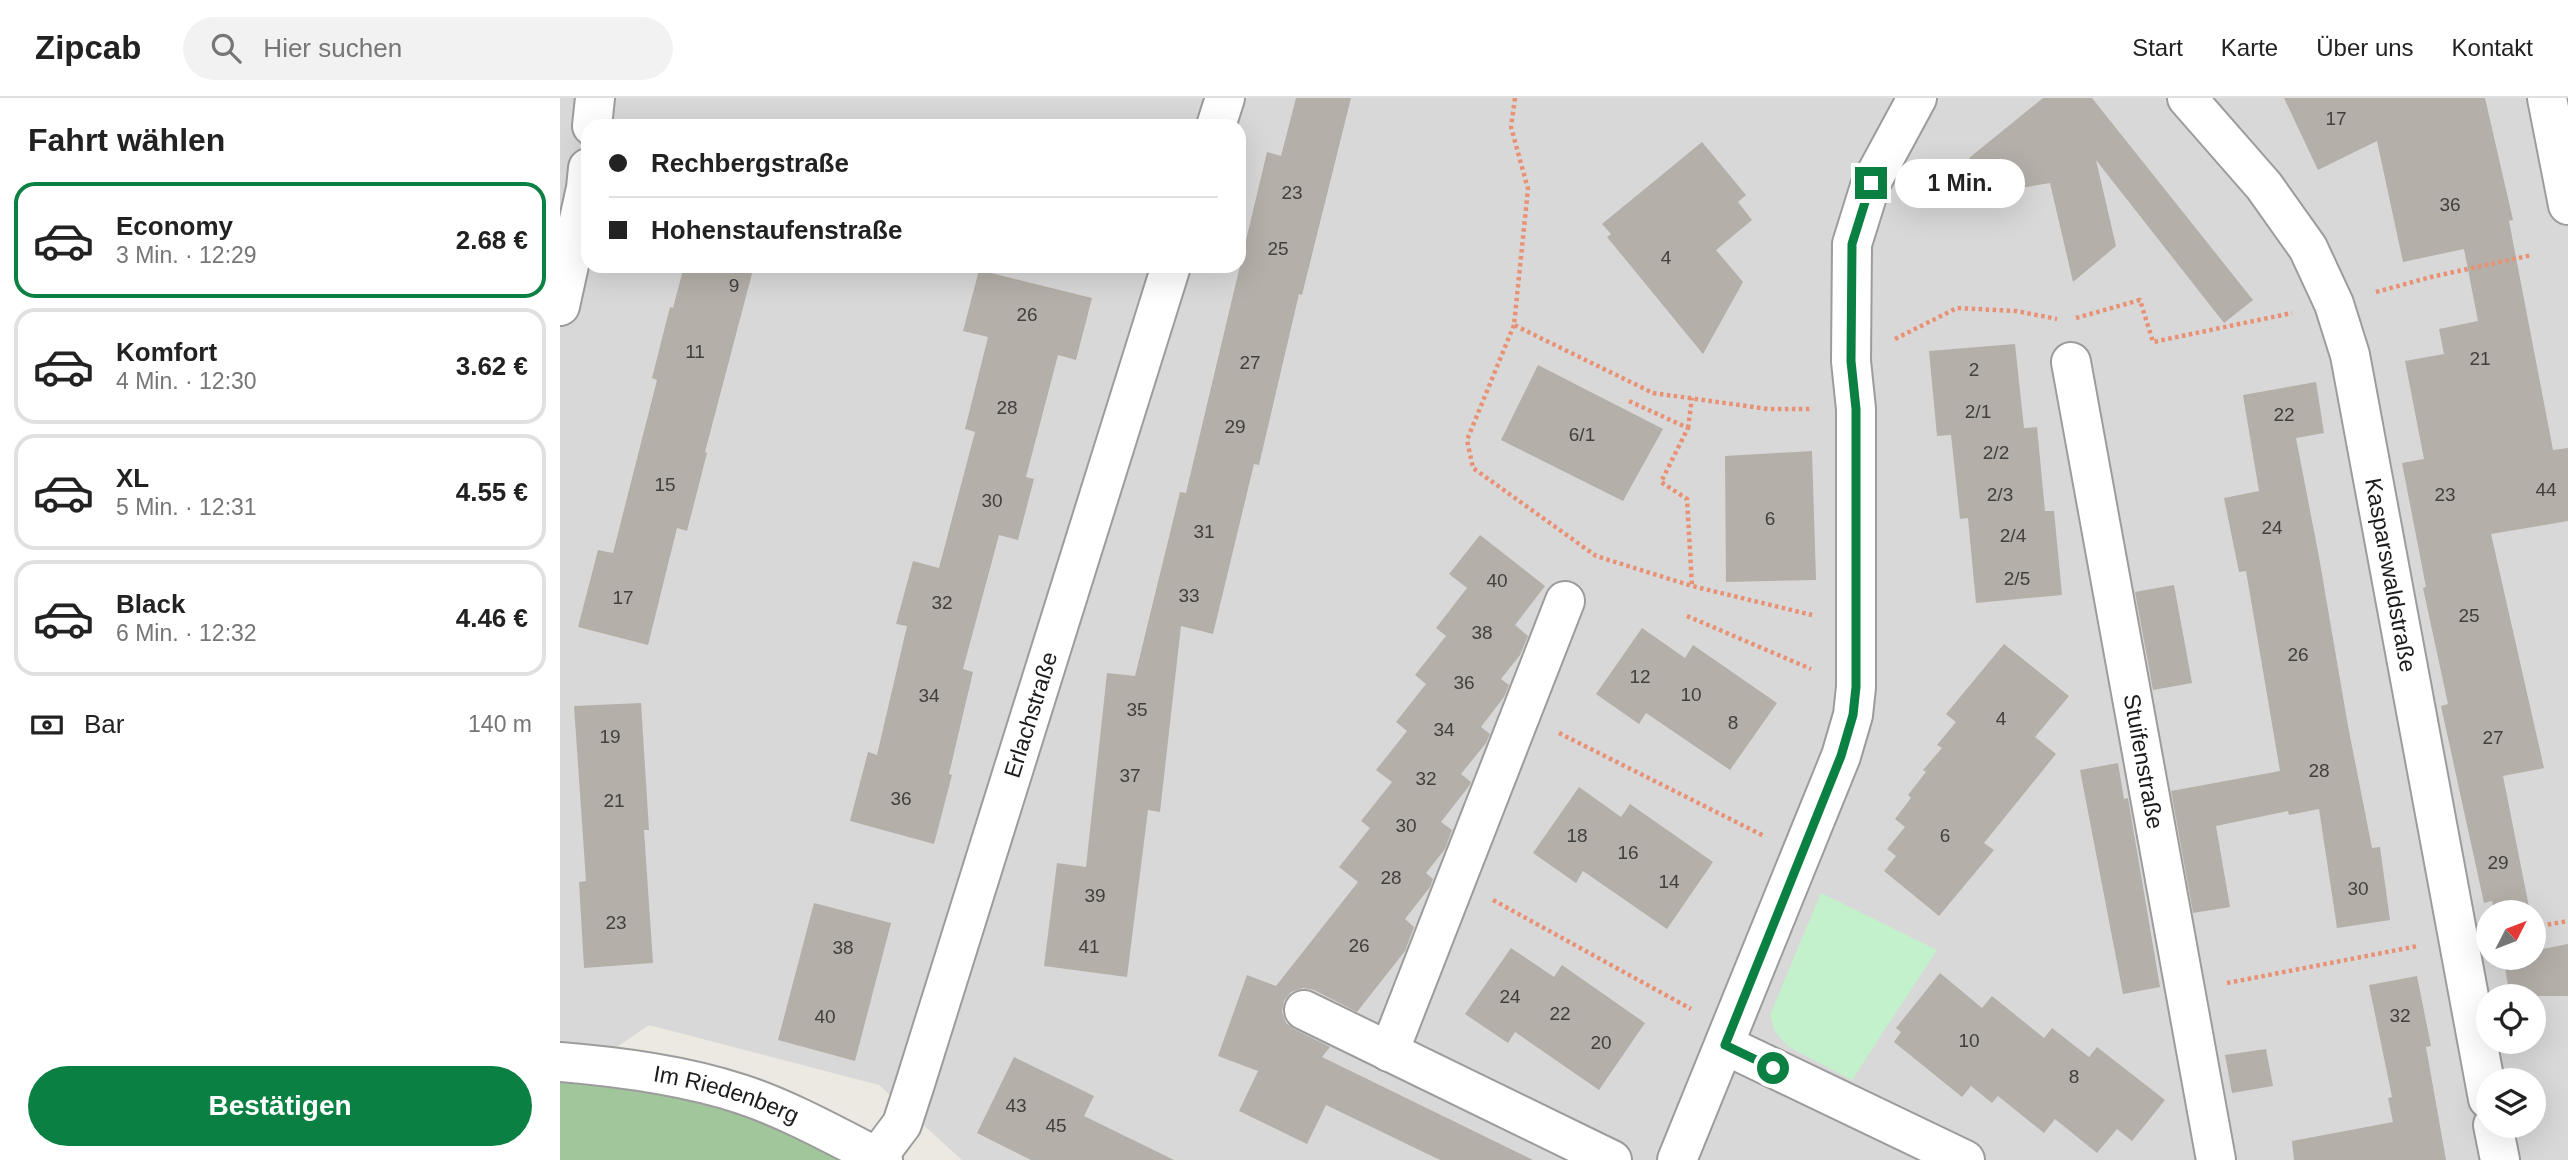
<!DOCTYPE html>
<html lang="de">
<meta charset="utf-8">
<style>
:root{--surface:#fff;--page:#f2f2f2;--text:#222;--muted:#767676;--line:#e0e0e0;--accent:#0b8043}
body{margin:0;font-family:Arial,sans-serif;background:var(--page);color:var(--text);height:100vh;display:flex;flex-direction:column;font-size:26px;white-space:nowrap}
*{box-sizing:border-box;margin:0}
p{font-size:23px;color:var(--muted)}
.icon{flex:none;width:38px;height:38px;fill:none;stroke:currentColor;stroke-width:2;stroke-linecap:round;stroke-linejoin:round}
.map{position:relative;flex:1;overflow:hidden}
.details{display:flex;flex-direction:column;background:var(--surface);width:560px}
.details>*{flex:none}
.banner{position:absolute;left:21px;top:21px;width:665px;height:154px;border-radius:21px;box-shadow:0 7px 28px #0002;display:grid;align-content:center;height:154px;padding:0 28px;background:var(--surface)}
.needle{width:46px;rotate:48deg}
.fabs{position:absolute;left:1916px;top:802px;display:grid;gap:14px}
.fabs a{display:grid;place-items:center;width:70px;height:70px;border-radius:50%;background:var(--surface);box-shadow:0 7px 28px #0002;font-size:35px}
.end{position:absolute;width:32px;height:32px;margin:-16px;border:9px solid #0b8043;background:#fff;box-shadow:0 0 0 4px #fff}
.from{border-radius:50%}
.bubble{position:absolute;height:49px;border-radius:24px;background:var(--surface);box-shadow:0 7px 28px #0002;font-size:23px;font-weight:700;line-height:49px;text-align:center}
.banner b{display:flex;align-items:center;gap:24px;height:66px;font-size:26px}
.banner b+b{border-top:2px solid var(--line)}
.banner i{width:18px;height:18px;background:var(--text)}
ul{padding:0;list-style:none}
li{display:flex;align-items:center;gap:21px;height:116px;margin:0 14px 10px;padding:0 14px;border:4px solid var(--line);border-radius:21px}
li div{flex:1}
li b{display:block;font-size:26px}
li em{font-style:normal;font-weight:700}
li.on{border-color:var(--accent)}
li>.icon{width:63px;height:63px;stroke-width:1.5}
h2{padding:0 28px;font-size:32px;line-height:84px}
.pay{display:flex;align-items:center;gap:18px;height:77px;padding:0 28px;font-size:26px}
.pay p{margin-inline-start:auto}
.button{display:flex;gap:14px;margin-top:auto;padding:14px 28px}
.button a{flex:1;height:80px;border-radius:42px;background:var(--accent);color:#fff;font-size:28px;font-weight:700;line-height:80px;text-align:center}
header{display:flex;align-items:center;gap:42px;box-sizing:border-box;height:98px;padding:0 35px;background:var(--surface);border-bottom:2px solid var(--line)}
header strong{font-size:33px}
nav{display:flex;gap:38px;margin-inline-start:auto;font-size:24px}
.search{width:490px;height:63px;background:var(--page);display:flex;align-items:center;gap:18px;box-sizing:border-box;padding:0 24px;border-radius:38px;color:var(--muted);font-size:26px}
main{display:flex;flex:1;min-height:0}
.map>svg:first-child{display:block}
.residential{fill:#d9d8d8;fill-rule:evenodd}
.forest{fill:#a1c69b}
.park{fill:#c2f1cc}
.building{fill:#b4afa8}
.lines{fill:none;stroke-linecap:round;stroke-linejoin:round}
.street-casing{stroke:#9c9c9c;stroke-width:42}
.path{stroke:#e89175;stroke-width:4.5;stroke-dasharray:3.5 3.5;stroke-linecap:butt}
.street{stroke:#fff;stroke-width:38}
.route{stroke:#0b8043;stroke-width:9}
.labels{text-anchor:middle;stroke-width:7;stroke-linejoin:round;paint-order:stroke}
.number-label{font-size:19px;fill:#41403e}
.street-label{font-size:23px;fill:#1b1b1b;stroke:#fff}
</style>
<header>
<strong>Zipcab</strong>
<div class="search"><svg class="icon" aria-label="search" viewBox="0 0 24 24"><circle cx="10" cy="10" r="6"/><path d="M15 15l6 6"/></svg>Hier suchen</div>
<nav><a>Start</a><a>Karte</a><a>Über uns</a><a>Kontakt</a></nav>
</header>
<main>
<section class="details">
<h2>Fahrt wählen</h2>
<ul>
<li class="on"><svg class="icon" aria-label="car" viewBox="0 0 24 24"><path d="M5 17H2v-5l4-1 3-4h7l3 4 3 1v5h-3M9 17h6M6 11h13"/><circle cx="7" cy="17" r="2"/><circle cx="17" cy="17" r="2"/></svg><div><b>Economy</b><p>3 Min. · 12:29</p></div><em>2.68 €</em></li>
<li><svg class="icon" aria-label="car" viewBox="0 0 24 24"><path d="M5 17H2v-5l4-1 3-4h7l3 4 3 1v5h-3M9 17h6M6 11h13"/><circle cx="7" cy="17" r="2"/><circle cx="17" cy="17" r="2"/></svg><div><b>Komfort</b><p>4 Min. · 12:30</p></div><em>3.62 €</em></li>
<li><svg class="icon" aria-label="car" viewBox="0 0 24 24"><path d="M5 17H2v-5l4-1 3-4h7l3 4 3 1v5h-3M9 17h6M6 11h13"/><circle cx="7" cy="17" r="2"/><circle cx="17" cy="17" r="2"/></svg><div><b>XL</b><p>5 Min. · 12:31</p></div><em>4.55 €</em></li>
<li><svg class="icon" aria-label="car" viewBox="0 0 24 24"><path d="M5 17H2v-5l4-1 3-4h7l3 4 3 1v5h-3M9 17h6M6 11h13"/><circle cx="7" cy="17" r="2"/><circle cx="17" cy="17" r="2"/></svg><div><b>Black</b><p>6 Min. · 12:32</p></div><em>4.46 €</em></li>
</ul>
<div class="pay"><svg class="icon" aria-label="cash" viewBox="0 0 24 24"><path d="M3 7h18v10H3z"/><circle cx="12" cy="12" r="2"/></svg>Bar<p>140 m</p></div>
<div class="button"><a>Bestätigen</a></div>
</section>
<div class="map">
<svg width="2008" height="1062" viewBox="0 0 2008 1062">
<rect width="100%" height="100%" fill="#ebe9e1"/>
<!-- residential -->
<path class="residential" d="M0,0h2008v1062h-1606l-83,-75 -230,-60 -58,40 -31,-1zM28,28h651v140h-651zM1928,814h46v45h-46zM1928,898h46v45h-46zM1928,982h46v45h-46z"/>
<!-- forest -->
<path class="forest" d="M0,964l105,13 210,85h-315z"/>
<!-- park -->
<path class="park" d="M1261,795l116,57 -85,130 -63,-33 -14,-15 -5,-17z"/>
<!-- building -->
<g class="building">
<path d="M736,0h55l-49,197 -3,-1 -40,171 -5,-1 -41,170 -32,-8 -21,186 -12,-2 -21,167 -83,-11 13,-103 29,4 21,-194 28,3 45,-184 6,1 81,-341 14,4z"/>
<path d="M1483,0h49l161,202 -29,23 -128,-163 20,86 -43,36 -23,-99 -112,19 40,-33 -9,-11z"/>
<path d="M1724,0h201l28,122 -4,1 44,229 15,-2v73l-77,13 53,234 -41,8 27,136h-36l-2,-11 -8,2 -43,-197 7,-2 -25,-116 3,-1 -24,-124 22,-4 -19,-98 39,-7 -5,-25 39,-8 -14,-72 -61,13 -26,-121 -59,29z"/>
<path d="M1142,44l44,53 -8,7 14,18 -36,30 27,32 -40,72 -96,-117 4,-3 -9,-10z"/>
<path d="M124,168h70l-49,186 2,1 -20,78 -10,-3 -29,117 -70,-18 20,-77 15,3 44,-173 -5,-2 18,-71 3,1z"/>
<path d="M419,172l113,28 -16,62 -18,-5 -32,122 8,2 -16,61 -19,-5 -36,134 10,3 -24,102 3,1 -18,69 -84,-23 18,-69 9,3 30,-129 -11,-2 17,-63 26,7 36,-136 -10,-3 23,-92 -25,-6z"/>
<path d="M1455,246l9,84 13,-1 8,84h9l8,84 -86,8 -8,-85 -8,1 -9,-84 -14,1 -8,-85z"/>
<path d="M978,267l125,64 -40,72 -122,-61z"/>
<path d="M1756,284l8,51 -28,5 23,119 29,169 24,122 8,-1 10,73 -53,8 -18,-119 -30,6 -1,-4 -72,15 14,81 -37,6 -22,-122 109,-20 -34,-200 -7,1 -15,-74 35,-7 -16,-96z"/>
<path d="M1252,353l4,129 -90,2 -1,-126z"/>
<path d="M920,437l65,51 -30,39 13,11 -8,19 -19,24 8,6 -5,12 -23,30 9,7 -4,9 -25,31 10,8 -2,4 -28,36 11,8 -7,19 -19,24 7,6 -3,8 -25,32 9,8 -9,24 -48,61 -43,-22 -11,-2 -12,4 -7,9 -2,11 4,11 8,6 36,18 -8,10 211,103h-93l-114,-55 -19,39 -68,-33 19,-40 -40,-15 29,-81 29,11 82,-104 -19,-15 31,-39 -9,-7 31,-39 -16,-12 31,-39 -11,-9 30,-38 -11,-9 31,-39 -10,-8 31,-40 -18,-14z"/>
<path d="M1614,487l18,98 -39,7 -18,-98z"/>
<path d="M1082,530l43,30 8,-13 84,58 -47,67 -84,-57 -7,11 -43,-30z"/>
<path d="M1444,546l65,52 -34,41 21,17 -72,89 10,7 -55,66 -55,-45 12,-15 -9,-7 18,-22 -10,-8 16,-21 -3,-3 18,-23 -3,-2 19,-22 -5,-3 19,-23 -10,-8z"/>
<path d="M81,605l8,127h-5l9,133 -69,5 -5,-86 7,-1 -12,-175z"/>
<path d="M1558,665l6,36 4,-1 32,189 -37,7 -43,-224z"/>
<path d="M1019,689l42,30 9,-13 83,58 -46,67 -84,-58 -7,12 -43,-30z"/>
<path d="M254,805l77,20 -36,138 -77,-21z"/>
<path d="M1974,835l3,17 31,-6v52h-58l-7,-39h31z"/>
<path d="M951,850l43,29 8,-12 83,58 -46,67 -84,-58 -7,11 -43,-29z"/>
<path d="M1380,875l42,35 10,-12 52,42 8,-10 37,29 8,-10 68,53 -33,41 -15,-12 -20,24 -42,-34 -11,14 -46,-37 -6,7 -21,-17 -9,11 -68,-55 7,-10 -5,-4z"/>
<path d="M1857,878l14,70 -5,1 20,113h-152l-2,-19 101,-19 -5,-24 4,-1 -23,-112z"/>
<path d="M1706,951l7,37 -41,7 -7,-38z"/>
<path d="M454,959l80,39 -10,20 90,44h-143l-54,-27z"/>
</g>
<g class="lines">
<defs>
<g id="street">
<path id="s1" d="M1627,0l77,88 44,62 26,56 16,51 138,744"/>
<path d="M1987,0l21,107"/>
<path d="M32,28l3,-28"/>
<path d="M656,28l9,-28"/>
<path d="M0,208l26,-118 2,-20"/>
<path id="s2" d="M1511,264l145,798"/>
<path d="M744,912l308,150"/>
<path d="M1165,947l240,115"/>
<path d="M829,954l176,-451"/>
<path id="s3" d="M0,964c60,5 123,13 181,32 49,16 96,43 142,66"/>
<path d="M1933,1027l7,35"/>
<path id="s4" d="M315,1062l27,-36 13,-40 256,-818"/>
<path d="M1117,1062l164,-404 12,-41 3,-28v-278l-5,-48 1,-117 19,-61 46,-85"/>
</g>
</defs>
<!-- street casing -->
<use href="#street" class="street-casing"/>
<!-- path -->
<g class="path">
<path d="M955,0l-4,29 17,62 -14,136 139,68 115,16h45"/>
<path d="M1816,194l55,-15 101,-22"/>
<path d="M1516,220l64,-18 13,42 139,-29"/>
<path d="M954,227l-47,115 6,28 123,88 96,30 120,29"/>
<path d="M1335,241l62,-31 59,3 41,8"/>
<path d="M1069,303l59,27 -27,54 26,17 5,87"/>
<path d="M1128,330l4,-30"/>
<path d="M1127,518l124,53"/>
<path d="M999,635l205,103"/>
<path d="M933,802l198,109"/>
<path d="M1974,829l34,-6"/>
<path d="M1667,885l191,-37"/>
</g>
<!-- street -->
<use href="#street" class="street"/>
</g>
<g class="lines">
<!-- route -->
<path class="route" d="M1213,970l-48,-23 116,-289 12,-41 3,-28v-278l-5,-48 1,-117 19,-61"/>
</g>
<g class="labels">
<!-- number labels -->
<g class="number-label">
<text x="1776" y="27">17</text>
<text x="732" y="101">23</text>
<text x="1890" y="113">36</text>
<text x="718" y="157">25</text>
<text x="1106" y="166">4</text>
<text x="174" y="194">9</text>
<text x="467" y="223">26</text>
<text x="135" y="260">11</text>
<text x="1920" y="267">21</text>
<text x="690" y="271">27</text>
<text x="1414" y="278">2</text>
<text x="447" y="316">28</text>
<text x="1418" y="320">2/1</text>
<text x="1724" y="323">22</text>
<text x="675" y="335">29</text>
<text x="1022" y="343">6/1</text>
<text x="1436" y="361">2/2</text>
<text x="105" y="393">15</text>
<text x="1986" y="398">44</text>
<text x="1440" y="403">2/3</text>
<text x="1885" y="403">23</text>
<text x="432" y="409">30</text>
<text x="1210" y="427">6</text>
<text x="1712" y="436">24</text>
<text x="644" y="440">31</text>
<text x="1453" y="444">2/4</text>
<text x="1457" y="487">2/5</text>
<text x="937" y="489">40</text>
<text x="629" y="504">33</text>
<text x="63" y="506">17</text>
<text x="382" y="511">32</text>
<text x="1909" y="524">25</text>
<text x="922" y="541">38</text>
<text x="1738" y="563">26</text>
<text x="1080" y="585">12</text>
<text x="904" y="591">36</text>
<text x="1131" y="603">10</text>
<text x="369" y="604">34</text>
<text x="577" y="618">35</text>
<text x="1441" y="627">4</text>
<text x="1173" y="631">8</text>
<text x="884" y="638">34</text>
<text x="50" y="645">19</text>
<text x="1933" y="646">27</text>
<text x="1759" y="679">28</text>
<text x="570" y="684">37</text>
<text x="866" y="687">32</text>
<text x="341" y="707">36</text>
<text x="54" y="709">21</text>
<text x="846" y="734">30</text>
<text x="1017" y="744">18</text>
<text x="1385" y="744">6</text>
<text x="1068" y="761">16</text>
<text x="1938" y="771">29</text>
<text x="831" y="786">28</text>
<text x="1109" y="790">14</text>
<text x="1798" y="797">30</text>
<text x="535" y="804">39</text>
<text x="56" y="831">23</text>
<text x="799" y="854">26</text>
<text x="529" y="855">41</text>
<text x="283" y="856">38</text>
<text x="950" y="905">24</text>
<text x="1000" y="922">22</text>
<text x="1840" y="924">32</text>
<text x="265" y="925">40</text>
<text x="1409" y="949">10</text>
<text x="1041" y="951">20</text>
<text x="1514" y="985">8</text>
<text x="456" y="1014">43</text>
<text x="496" y="1034">45</text>
</g>
<!-- street labels -->
<g class="street-label">
<text dy="8" stroke="none"><textPath href="#s1" startOffset="532">Kasparswaldstraße</textPath></text>
<text dy="8" stroke="none"><textPath href="#s4" startOffset="474">Erlachstraße</textPath></text>
<text dy="8" stroke="none"><textPath href="#s2" startOffset="406">Stuifenstraße</textPath></text>
<text dy="8" stroke="none"><textPath href="#s3" startOffset="170">Im Riedenberg</textPath></text>
</g>
</g>
</svg>
<div class="fabs">
<a><svg class="needle" viewBox="-14 -14 28 28"><path d="M0-13l5 13h-10z" fill="#e53935"/><path d="M0 13l5-13h-10z" fill="#767676"/></svg></a>
<a><svg class="icon" aria-label="locate" viewBox="0 0 24 24"><circle cx="12" cy="12" r="6"/><path d="M12 2v4M12 18v4M2 12h4M18 12h4"/></svg></a>
<a><svg class="icon" aria-label="layers" viewBox="0 0 24 24"><path d="M12 4l9 5-9 5-9-5zM3 14l9 5 9-5"/></svg></a>
</div>
<i class="end from" style="left:1213px;top:970px"></i>
<i class="end" style="left:1311px;top:85px"></i>
<div class="bubble" style="left:1335px;top:61px;width:130px">1 Min.</div>
<div class="banner">
<b><i class="from"></i>Rechbergstraße</b>
<b><i></i>Hohenstaufenstraße</b>
</div>
</div>
</main>
